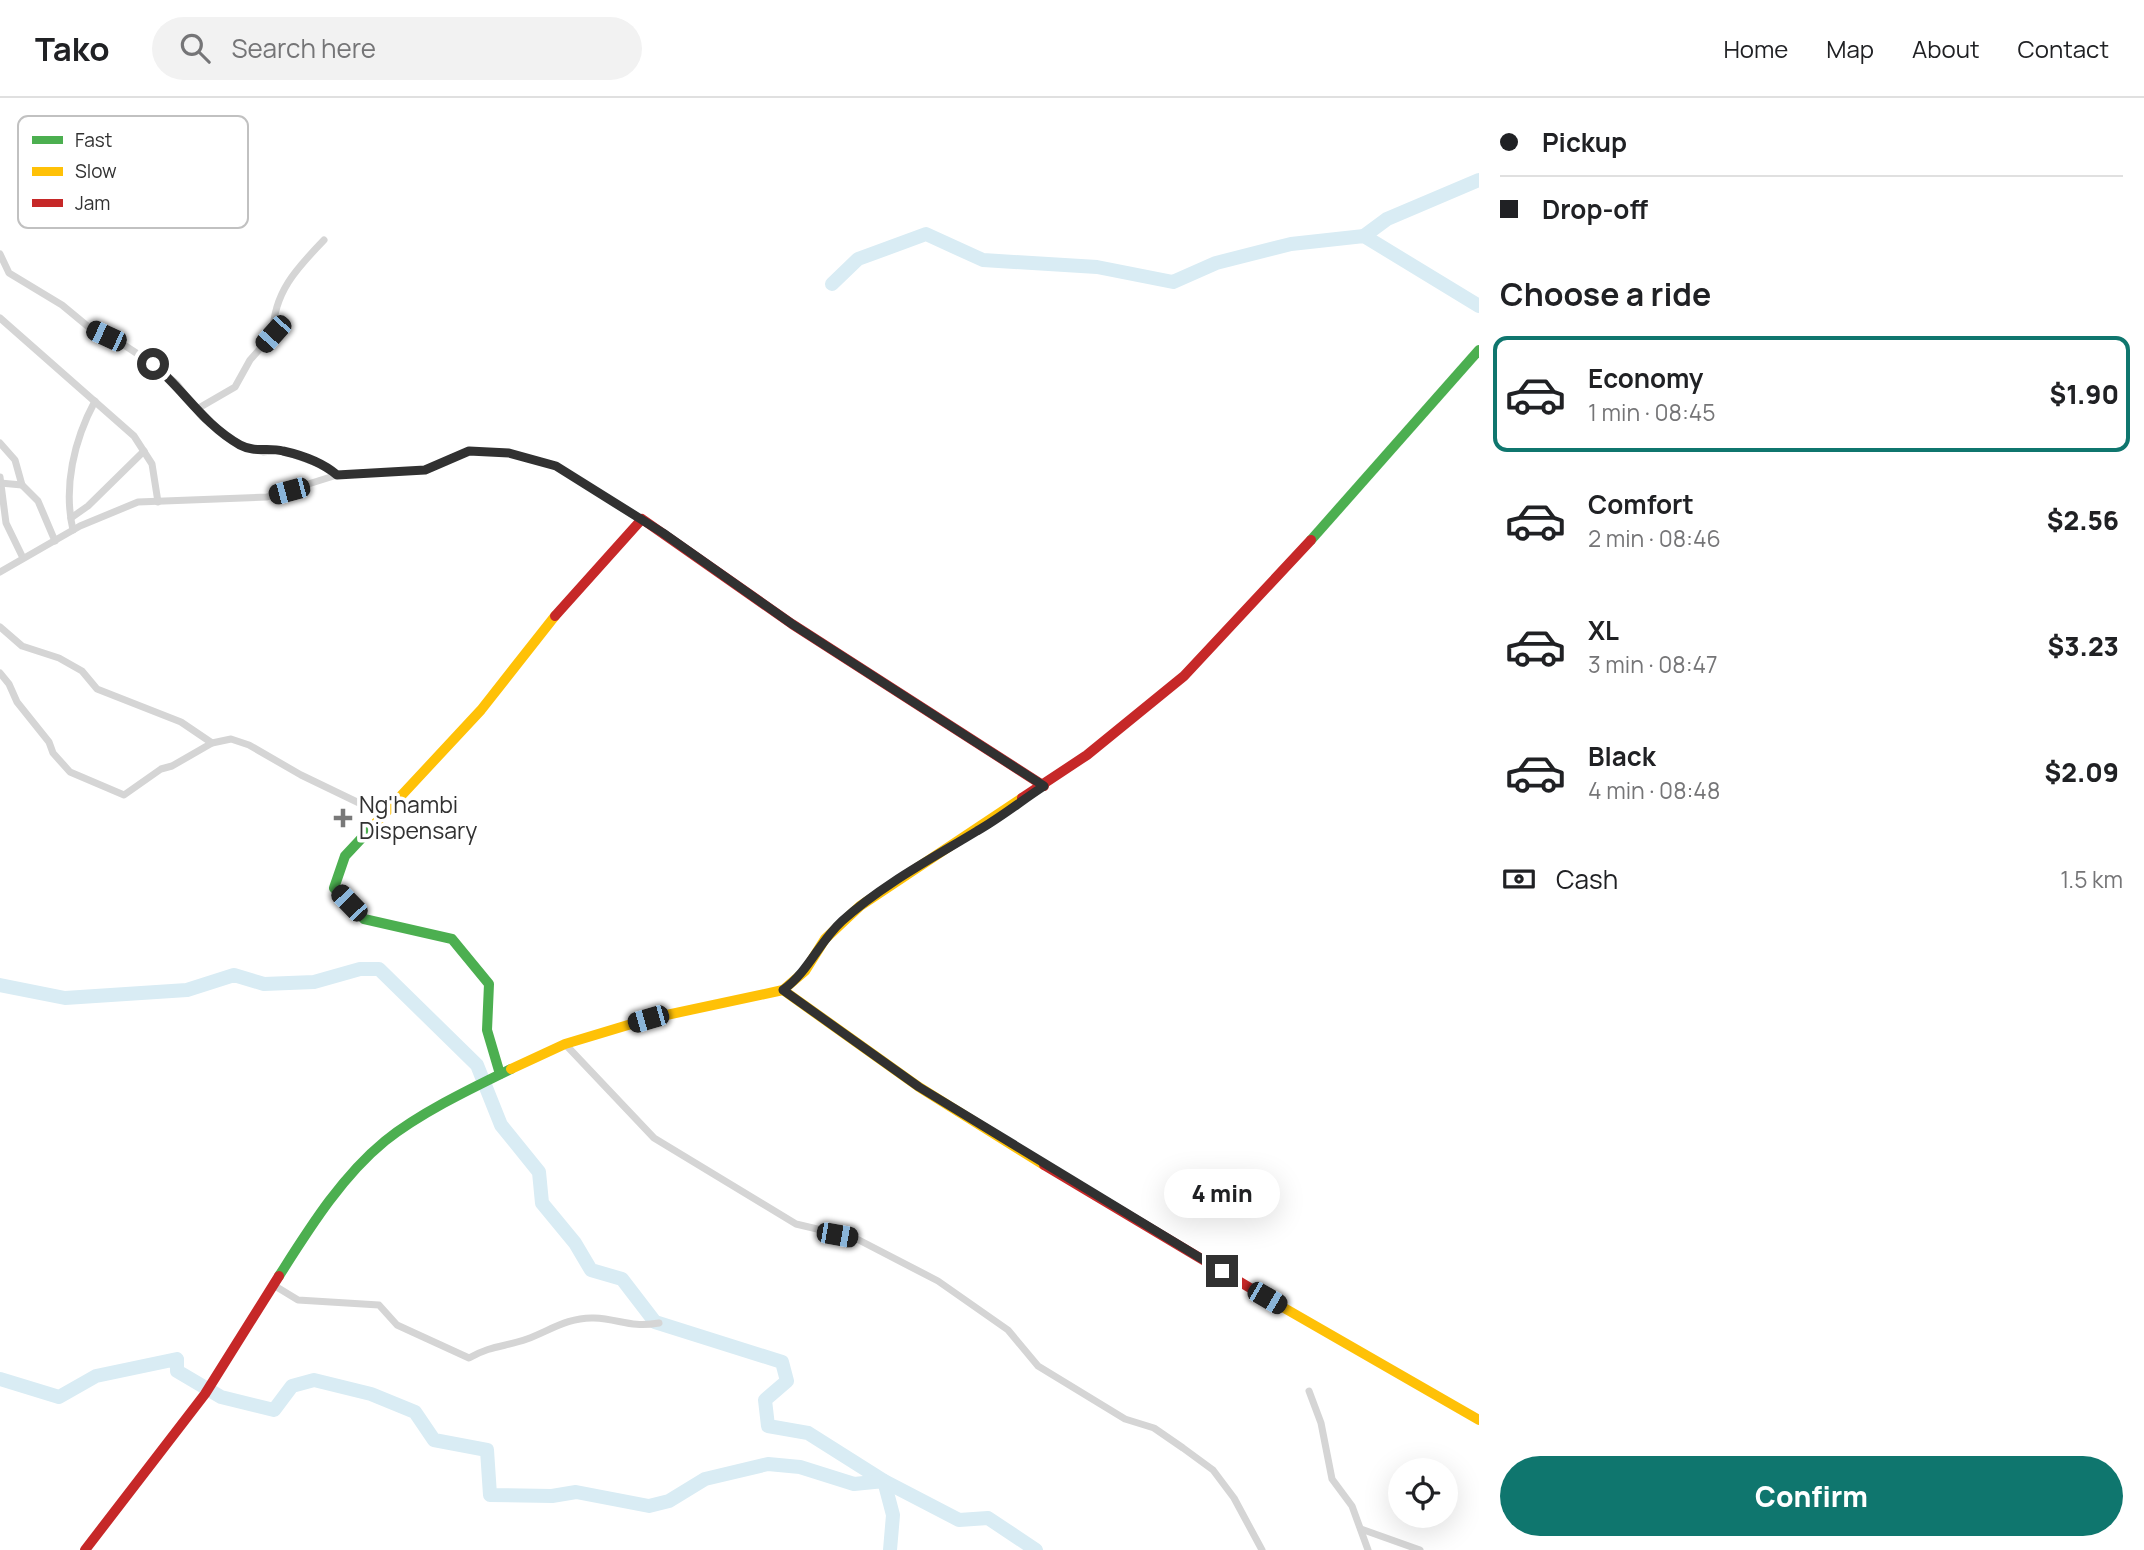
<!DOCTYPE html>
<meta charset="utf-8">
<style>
:root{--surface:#fff;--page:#f2f2f2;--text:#202124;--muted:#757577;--line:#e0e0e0;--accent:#0f766e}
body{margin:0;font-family:Manrope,sans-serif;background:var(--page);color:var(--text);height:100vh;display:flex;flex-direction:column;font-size:26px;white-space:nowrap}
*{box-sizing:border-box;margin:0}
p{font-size:23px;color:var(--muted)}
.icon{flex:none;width:38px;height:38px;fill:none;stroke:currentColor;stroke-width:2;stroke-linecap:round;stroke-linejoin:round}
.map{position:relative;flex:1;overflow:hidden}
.side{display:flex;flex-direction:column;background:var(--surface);width:665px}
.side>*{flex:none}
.hud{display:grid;align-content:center;height:154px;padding:0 21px;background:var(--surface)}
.fabs{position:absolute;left:1388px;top:1360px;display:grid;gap:14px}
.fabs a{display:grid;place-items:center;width:70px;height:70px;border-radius:50%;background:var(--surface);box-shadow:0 7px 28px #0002;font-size:35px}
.end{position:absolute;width:32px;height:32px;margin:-16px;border:9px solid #313131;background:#fff;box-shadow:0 0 0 4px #fff}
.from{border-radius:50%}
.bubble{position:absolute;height:49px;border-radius:24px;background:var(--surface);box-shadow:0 7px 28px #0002;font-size:23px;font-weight:800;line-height:49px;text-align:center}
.car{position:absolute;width:21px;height:42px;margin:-21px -10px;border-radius:9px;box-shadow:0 0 5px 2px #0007;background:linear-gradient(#222 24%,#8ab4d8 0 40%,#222 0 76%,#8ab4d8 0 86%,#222 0)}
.hud b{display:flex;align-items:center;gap:24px;height:66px;font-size:26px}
.hud b+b{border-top:2px solid var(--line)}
.hud i{width:18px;height:18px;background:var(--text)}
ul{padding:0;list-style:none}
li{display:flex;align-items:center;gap:21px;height:116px;margin:0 14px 10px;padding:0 7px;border:4px solid transparent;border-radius:14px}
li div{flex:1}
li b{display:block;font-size:26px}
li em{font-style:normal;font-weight:800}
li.on{border-color:var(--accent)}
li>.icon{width:63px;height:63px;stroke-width:1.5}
h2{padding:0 21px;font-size:32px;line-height:84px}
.pay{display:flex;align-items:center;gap:18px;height:77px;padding:0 21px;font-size:26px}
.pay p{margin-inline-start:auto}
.action{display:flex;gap:14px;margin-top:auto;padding:14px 21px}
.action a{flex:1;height:80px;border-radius:42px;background:var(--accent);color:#fff;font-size:28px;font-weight:800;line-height:80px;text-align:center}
header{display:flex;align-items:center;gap:42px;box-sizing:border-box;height:98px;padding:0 35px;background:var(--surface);border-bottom:2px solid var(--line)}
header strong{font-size:33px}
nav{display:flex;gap:38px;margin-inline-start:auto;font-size:24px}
.search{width:490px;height:63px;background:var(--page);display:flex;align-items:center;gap:18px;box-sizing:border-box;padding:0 24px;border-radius:38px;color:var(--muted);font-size:26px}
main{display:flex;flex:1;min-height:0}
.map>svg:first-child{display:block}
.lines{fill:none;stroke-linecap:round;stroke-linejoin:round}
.river{stroke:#d9ecf4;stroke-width:14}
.street{stroke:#d5d5d5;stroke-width:7}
.fast{stroke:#4caf50;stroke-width:10}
.slow{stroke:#ffc107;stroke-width:10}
.jam{stroke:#c62828;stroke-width:10}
.route{stroke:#313131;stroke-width:9}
.poi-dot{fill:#797979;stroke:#fff;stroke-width:2.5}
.labels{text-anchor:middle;stroke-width:7;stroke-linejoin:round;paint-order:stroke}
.poi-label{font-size:23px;fill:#313131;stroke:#fff;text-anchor:start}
.key{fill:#fff;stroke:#c1c1c1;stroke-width:2}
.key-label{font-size:19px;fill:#313131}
</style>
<header>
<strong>Tako</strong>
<div class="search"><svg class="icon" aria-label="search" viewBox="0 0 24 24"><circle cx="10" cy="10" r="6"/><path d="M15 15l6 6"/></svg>Search here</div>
<nav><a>Home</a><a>Map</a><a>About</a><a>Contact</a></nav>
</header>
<main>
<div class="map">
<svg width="1479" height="1452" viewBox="0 0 1479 1452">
<rect width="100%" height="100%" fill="#fff"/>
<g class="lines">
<!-- river -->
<g class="river">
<path d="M1364,138l23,-17 92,-39"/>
<path d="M832,186l26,-25 68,-25 57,26 114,7 76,15 43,-19 75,-19 73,-8 115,70"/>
<path d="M0,887l65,13 122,-8 47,-15 30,9 50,-2 46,-13h19l98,96 24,60 38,47 3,31 33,40 16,27 31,9 33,43 127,40 5,19 -22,19 3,26 40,7 76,48 75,39 29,-2 48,32"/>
<path d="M0,1281l59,18 37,-21 81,-17v12l44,26 53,13 18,-24 22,-6 57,14 44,18 19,28 53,10 3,45 62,1 24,-4 73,14 20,-5 36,-22 63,-15 32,3 54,17 30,-3 9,34 -3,35"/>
</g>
<!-- street -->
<g class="street">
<path d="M0,156l9,19 53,32 29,24 30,14 32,21 24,20 25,33 40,29 21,6 17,-2 45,16 12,9"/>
<path d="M0,220l134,118 18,28 6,38"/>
<path d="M197,311l38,-22 15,-27 23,-26c0,-41 24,-66 51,-94"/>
<path d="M0,345l15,17 7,25 16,16 17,40"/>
<path d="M0,379l6,46 17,35"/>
<path d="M0,385l22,2"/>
<path d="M71,420l17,-12 56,-55"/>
<path d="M73,432c-10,-43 1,-90 22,-129"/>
<path d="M0,474l80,-46 58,-24 129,-5 70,-22 88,-5 44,-19 40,2 47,13 86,53"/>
<path d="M0,529l22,19 37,12 23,13 15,18 84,33 31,21 19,-4 18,6 52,30 83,40"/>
<path d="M0,575l9,11 8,18 32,40 4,11 17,19 54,23 37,-26 11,-3 40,-23"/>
<path d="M565,946l89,94 142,86 59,14 83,43 70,49 30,36 87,53 29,9 29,20 30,22 21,28 28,52"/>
<path d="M275,1188l23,14 81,5 18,20 72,33c23,-13 36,-11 58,-19 22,-8 41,-22 67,-21 26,1 36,10 65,5"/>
<path d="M1309,1293l12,32 11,56 20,27 16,44"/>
<path d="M1361,1431l59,21"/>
</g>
<!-- fast -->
<g class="fast">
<path d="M1311,442l168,-190"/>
<path d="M373,728l-28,30 -11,32 30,31 88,20 37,45 -2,46 13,44"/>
<path d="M279,1178c30,-47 62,-99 106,-135 35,-28 85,-52 126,-72"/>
</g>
<!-- slow -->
<g class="slow">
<path d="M373,728l108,-116 74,-94"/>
<path d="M783,892l136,97 125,78"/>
<path d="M511,971l54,-25 83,-25 135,-29 22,-19 20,-32 35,-33 162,-108"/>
<path d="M1272,1203l207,119"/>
</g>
<!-- jam -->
<g class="jam">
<path d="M555,518l87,-97 150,105 252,162"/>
<path d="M1022,700l65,-43 97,-79 127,-136"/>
<path d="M1044,1067l228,136"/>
<path d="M85,1452l120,-156 74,-118"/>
</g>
</g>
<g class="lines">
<!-- route -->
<path class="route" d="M153,266c31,26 51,61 87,81 15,8 28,2 43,6 18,4 40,12 54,24l88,-5 44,-19 40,2 47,13 107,67 129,91 252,162c-23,15 -44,32 -67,45 -46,28 -95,54 -135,90 -23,21 -33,50 -59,69l136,97 303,184"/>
</g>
<!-- markers -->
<path class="poi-dot" d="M339.5 709.5h7v7h7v7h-7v7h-7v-7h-7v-7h7z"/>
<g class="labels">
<!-- poi labels -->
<g class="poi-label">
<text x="359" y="715">Ng'hambi<tspan x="359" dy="26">Dispensary</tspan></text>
</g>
</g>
<!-- legend -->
<rect x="18" y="18" width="230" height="112" rx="10" class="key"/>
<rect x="32" y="38" width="31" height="8" fill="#4caf50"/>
<rect x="32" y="69" width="31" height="9" fill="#ffc107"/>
<rect x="32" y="101" width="31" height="8" fill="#c62828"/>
<g class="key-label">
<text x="75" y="49">Fast</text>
<text x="75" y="80">Slow</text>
<text x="75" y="112">Jam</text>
</g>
</svg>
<div class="fabs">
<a><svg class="icon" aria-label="locate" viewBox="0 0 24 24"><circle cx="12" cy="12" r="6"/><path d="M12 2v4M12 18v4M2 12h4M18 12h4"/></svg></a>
</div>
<i class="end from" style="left:153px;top:266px"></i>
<i class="end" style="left:1222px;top:1173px"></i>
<div class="bubble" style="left:1164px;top:1071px;width:116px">4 min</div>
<i class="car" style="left:273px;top:236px;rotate:222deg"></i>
<i class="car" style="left:106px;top:238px;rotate:295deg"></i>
<i class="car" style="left:289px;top:393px;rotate:255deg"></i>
<i class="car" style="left:349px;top:805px;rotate:316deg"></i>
<i class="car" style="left:648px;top:921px;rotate:254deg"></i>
<i class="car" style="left:837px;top:1137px;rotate:100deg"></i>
<i class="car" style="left:1267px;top:1200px;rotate:120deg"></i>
</div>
<section class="side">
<div class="hud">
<b><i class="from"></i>Pickup</b>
<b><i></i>Drop-off</b>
</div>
<h2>Choose a ride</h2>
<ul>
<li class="on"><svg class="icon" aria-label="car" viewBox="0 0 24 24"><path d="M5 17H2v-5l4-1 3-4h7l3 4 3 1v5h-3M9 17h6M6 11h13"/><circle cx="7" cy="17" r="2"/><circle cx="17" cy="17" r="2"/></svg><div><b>Economy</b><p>1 min · 08:45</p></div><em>$1.90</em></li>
<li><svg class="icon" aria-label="car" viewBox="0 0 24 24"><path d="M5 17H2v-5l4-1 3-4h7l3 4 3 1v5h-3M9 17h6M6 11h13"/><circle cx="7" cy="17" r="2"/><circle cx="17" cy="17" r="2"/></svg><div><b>Comfort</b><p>2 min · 08:46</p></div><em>$2.56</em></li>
<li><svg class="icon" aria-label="car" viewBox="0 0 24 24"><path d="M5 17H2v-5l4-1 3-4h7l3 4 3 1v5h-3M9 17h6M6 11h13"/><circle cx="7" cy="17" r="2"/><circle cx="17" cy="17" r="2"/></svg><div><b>XL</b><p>3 min · 08:47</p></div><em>$3.23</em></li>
<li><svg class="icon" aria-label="car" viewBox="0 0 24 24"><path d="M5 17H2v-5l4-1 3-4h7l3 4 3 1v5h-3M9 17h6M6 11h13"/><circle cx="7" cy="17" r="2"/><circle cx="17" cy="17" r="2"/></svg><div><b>Black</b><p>4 min · 08:48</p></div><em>$2.09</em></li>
</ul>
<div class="pay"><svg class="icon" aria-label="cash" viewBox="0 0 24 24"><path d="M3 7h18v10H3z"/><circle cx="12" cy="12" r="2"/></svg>Cash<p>1.5 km</p></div>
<div class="action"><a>Confirm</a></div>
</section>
</main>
